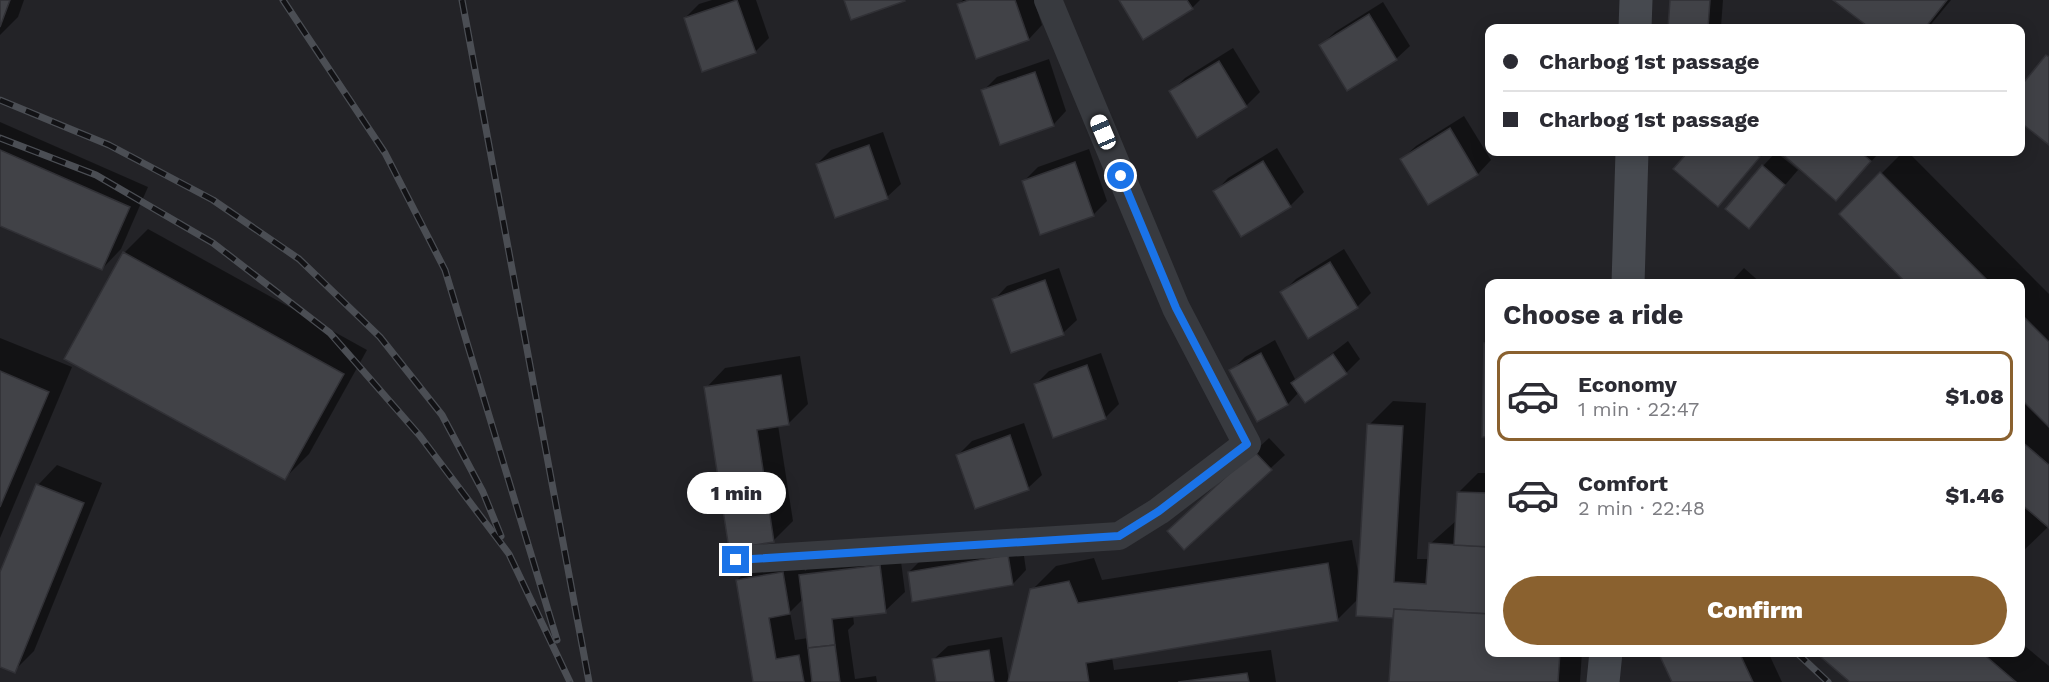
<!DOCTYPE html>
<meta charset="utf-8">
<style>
:root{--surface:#fff;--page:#f2f2f3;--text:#2b2b33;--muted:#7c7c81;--line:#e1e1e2;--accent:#8a612f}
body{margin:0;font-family:"Work Sans",sans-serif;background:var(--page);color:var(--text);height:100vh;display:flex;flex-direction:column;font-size:22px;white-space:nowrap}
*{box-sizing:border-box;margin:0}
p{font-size:20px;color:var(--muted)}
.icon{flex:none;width:33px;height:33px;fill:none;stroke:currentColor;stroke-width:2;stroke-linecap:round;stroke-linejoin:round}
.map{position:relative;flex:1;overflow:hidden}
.panel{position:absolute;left:1485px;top:279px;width:540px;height:378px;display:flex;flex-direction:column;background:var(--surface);border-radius:12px;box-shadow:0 3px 15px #0003}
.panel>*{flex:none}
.hud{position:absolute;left:1485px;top:24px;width:540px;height:132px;border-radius:12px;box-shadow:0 3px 15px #0003;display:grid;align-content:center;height:132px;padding:0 18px;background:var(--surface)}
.end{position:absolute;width:27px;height:27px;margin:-14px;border:8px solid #1a73e8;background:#fff;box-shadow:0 0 0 3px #fff}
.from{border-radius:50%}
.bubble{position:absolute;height:42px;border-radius:21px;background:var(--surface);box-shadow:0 3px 15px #0003;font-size:20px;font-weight:800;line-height:42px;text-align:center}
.car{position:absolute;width:18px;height:36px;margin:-18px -9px;border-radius:8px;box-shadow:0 0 4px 2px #0007;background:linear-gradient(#fff 24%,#345 0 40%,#fff 0 76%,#345 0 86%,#fff 0)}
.hud b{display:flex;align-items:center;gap:21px;height:57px;font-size:22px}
.hud b+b{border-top:2px solid var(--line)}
.hud i{width:15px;height:15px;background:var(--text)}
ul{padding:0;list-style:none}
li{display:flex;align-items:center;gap:18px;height:90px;margin:0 12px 9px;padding:0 6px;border:3px solid transparent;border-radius:12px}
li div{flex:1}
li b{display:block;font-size:22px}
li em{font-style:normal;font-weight:800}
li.on{border-color:var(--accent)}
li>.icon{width:54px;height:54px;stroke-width:1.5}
h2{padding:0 18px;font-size:27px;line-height:72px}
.cta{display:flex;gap:12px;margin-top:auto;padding:12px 18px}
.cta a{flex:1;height:69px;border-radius:36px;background:var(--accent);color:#fff;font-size:24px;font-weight:800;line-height:69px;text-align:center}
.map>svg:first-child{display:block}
.built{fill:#232327;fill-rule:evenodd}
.shadow{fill:#0007;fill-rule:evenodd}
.building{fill:#414247;stroke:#313136;stroke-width:1.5}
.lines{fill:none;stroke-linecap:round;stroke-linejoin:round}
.street{stroke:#383a3f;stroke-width:28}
.secondary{stroke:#46494f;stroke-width:33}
.rail-casing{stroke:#4b4e54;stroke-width:7}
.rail{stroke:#121215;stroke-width:4.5;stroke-dasharray:14;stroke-linecap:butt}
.route{stroke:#1a73e8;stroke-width:8}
</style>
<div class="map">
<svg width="2049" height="682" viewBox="0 0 2049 682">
<rect width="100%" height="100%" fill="#17171a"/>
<!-- built -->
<path class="built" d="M0,0h2049v682h-2049zM1490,28h530v124h-530zM1490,284h530v368h-530z"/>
<!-- shadow -->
<g class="shadow">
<path d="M0,0h24l-6,17 -18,18z"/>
<path d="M712,0h44l13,38 -14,14 -70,-34 14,-14z"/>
<path d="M963,0h71l8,25 -13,14 -71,-34z"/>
<path d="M1121,0h79l-8,8z"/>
<path d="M1672,0h51l-2,27 -51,1z"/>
<path d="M1835,0h116l-23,28h-56z"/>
<path d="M1383,2l27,44 -14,13 -75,-14 14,-13z"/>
<path d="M1233,48l27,44 -14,14 -48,29 -27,-43 14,-14z"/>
<path d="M1049,59l17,52 -13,14 -70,-34 14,-14z"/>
<path d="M1464,116l27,44 -13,14 -49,29 -27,-44 14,-13z"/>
<path d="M0,122l148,65 -27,62 -19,20 -102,-45z"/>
<path d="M883,132l18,52 -14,13 -70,-33 14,-14z"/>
<path d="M1277,148l27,44 -14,14 -48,29 -27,-43 13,-14z"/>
<path d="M1089,149l18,52 -14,14 -69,-34 14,-14z"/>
<path d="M1690,152h75l-34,39 -56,-22z"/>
<path d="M1776,152l22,18 -49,57 14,-61z"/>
<path d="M1783,152h97l-44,47z"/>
<path d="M1903,152h5l141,142v232l-29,28v-270h-111l-68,-70z"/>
<path d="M148,229l219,121 -58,104 -24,24 -161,-225z"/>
<path d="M1344,249l27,44 -14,14 -75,-14 14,-14z"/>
<path d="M1059,268l18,52 -14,13 -69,-33 13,-14z"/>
<path d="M1744,268l18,16h-33z"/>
<path d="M0,338l72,29 -72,171z"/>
<path d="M1275,340l21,41 52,-40 12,18 -14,14 -47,19 -11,12 -30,16 -27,-49 14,-14z"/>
<path d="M1101,353l18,51 -14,14 -70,-33 14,-14z"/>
<path d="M800,356l8,48 -20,20 -10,1 15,96 -19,19 -43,7 -25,-159 19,-20z"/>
<path d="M1393,401l33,2 -9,156h12l1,-15 27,-24 2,-28 19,-19h12v179h92l-2,30h-190l4,-65 -37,-2 1,-16 -21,21 -225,37 2,13 157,-20 5,32h-339l-3,-23 14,-13 54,-9 7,44 23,-91 24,-24 38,-8 8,22 250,-40 7,37 10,-152z"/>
<path d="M1024,423l18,52 -14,13 -70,-33 14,-14z"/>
<path d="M1269,438l16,17 -101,93 -1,-31z"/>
<path d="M57,465l45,18 -68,168 -20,20 -14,-6v-89l38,-91z"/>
<path d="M1022,542l4,28 -13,14 -104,-12 14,-14z"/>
<path d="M899,546l6,46 -20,19 -32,4 1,9 -6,6 7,49 21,-3 1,6h-64v-2l-2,2h-56l-18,-102 20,-19 45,-8 3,18 16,-15zM804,598l4,40 -13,2 -5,-28z"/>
<path d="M2020,642l29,24v16h-197l-34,-30h202z"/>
<path d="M1659,652h109l14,30h-109z"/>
</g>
<!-- building -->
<g class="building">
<path d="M0,0h10l-10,27z"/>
<path d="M737,0l19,53 -54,19 -18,-54z"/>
<path d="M844,0h60l1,1 -54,19z"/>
<path d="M969,0h46l14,40 -53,19 -19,-55z"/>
<path d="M1119,0h68l6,9 -50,31z"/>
<path d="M1670,0h40l-2,28h-40z"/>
<path d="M1833,0h114l-22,28h-55z"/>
<path d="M1369,14l28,46 -50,31 -28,-46z"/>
<path d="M2046,55l3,2v88l-29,-23v-35z"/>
<path d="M1219,61l28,46 -50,31 -28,-47z"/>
<path d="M1035,72l19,54 -54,19 -19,-55z"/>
<path d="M1450,128l28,47 -50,30 -28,-46z"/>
<path d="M869,145l19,54 -53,19 -19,-54z"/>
<path d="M0,150l130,57 -28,63 -102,-44z"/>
<path d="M1688,152h65l7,5 -42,50 -45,-38z"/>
<path d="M1780,152h80l11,9 -35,40z"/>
<path d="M1263,161l28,46 -50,30 -28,-46z"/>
<path d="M1075,162l19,54 -54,19 -18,-54z"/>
<path d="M1762,165l23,20 -36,44 -24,-20z"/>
<path d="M1880,172l111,112h-84l-68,-70z"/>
<path d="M123,252l221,122 -59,106 -221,-121z"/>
<path d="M1330,262l28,46 -50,31 -28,-47z"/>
<path d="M1045,280l19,55 -53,18 -19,-54z"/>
<path d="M2020,313l29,29v85l-29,-29z"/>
<path d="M1484,343h6v94h-8z"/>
<path d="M1261,353l27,52 -31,17 -28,-52z"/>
<path d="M1333,354l14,20 -42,29 -14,-20z"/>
<path d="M1087,365l19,54 -53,19 -19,-54z"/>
<path d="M0,371l49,21 -49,115z"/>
<path d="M781,375l8,50 -32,5 17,112 -45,7 -25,-162z"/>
<path d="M1367,424l36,2 -9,156 32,2 3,-41 61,4v67l-96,-5 -1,9 -37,-2z"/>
<path d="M1010,435l19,55 -54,19 -19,-54z"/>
<path d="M2020,440l29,25v63l-29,-25z"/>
<path d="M1254,451l18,19 -88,80 -17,-19z"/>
<path d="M36,484l48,19 -69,170 -15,-6v-95z"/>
<path d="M1457,492l33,1v54l-36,-2z"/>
<path d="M1008,555l5,30 -101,17 -4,-30z"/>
<path d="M1328,563l10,58 -252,42 3,19h-81l22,-93 39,-8 9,22z"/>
<path d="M880,565l6,48 -54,6 3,26 -27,3 -9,-73z"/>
<path d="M783,572l7,42 -21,4 7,41 23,-4 5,27h-51l-17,-102z"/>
<path d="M1394,609l96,5v38h70l-2,30h-169z"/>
<path d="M835,645l5,37h-28l-4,-34z"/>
<path d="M989,650l5,32h-58l-4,-23z"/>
<path d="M1658,652h81l14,30h-81z"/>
<path d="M1815,652h166l35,30h-166z"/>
<path d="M1247,673l2,9h-71z"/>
</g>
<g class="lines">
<!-- street -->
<path class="street" d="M737,560l382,-24 40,-25 88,-67 -71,-136 -128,-308"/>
<!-- secondary -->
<g class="secondary">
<path d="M1635,28l1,-28"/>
<path d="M1628,284l4,-132"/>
<path d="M1603,682l3,-30"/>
</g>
<defs>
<g id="rail">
<path d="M283,0l102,153 60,117 112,370"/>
<path d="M462,0l127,682"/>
<path d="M0,100l109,45 104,55 86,59 81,78 62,78 41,77 18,44"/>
<path d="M0,138l96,37 117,68 117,90 90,103 89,118 61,128"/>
<path d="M1796,652l32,30"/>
</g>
</defs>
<!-- rail casing -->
<use href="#rail" class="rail-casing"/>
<!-- rail -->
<use href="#rail" class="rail"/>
</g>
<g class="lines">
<!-- route -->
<path class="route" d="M736,560l383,-24 40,-25 88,-67 -71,-136 -55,-132"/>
</g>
</svg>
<i class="end from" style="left:1121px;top:176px"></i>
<i class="end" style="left:736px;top:560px"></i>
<div class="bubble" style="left:687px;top:472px;width:99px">1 min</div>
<i class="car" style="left:1103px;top:132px;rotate:337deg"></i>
<div class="hud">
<b><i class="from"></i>Chаrbog 1st passage</b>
<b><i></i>Chаrbog 1st passage</b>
</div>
<section class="panel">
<h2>Choose a ride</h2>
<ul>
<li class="on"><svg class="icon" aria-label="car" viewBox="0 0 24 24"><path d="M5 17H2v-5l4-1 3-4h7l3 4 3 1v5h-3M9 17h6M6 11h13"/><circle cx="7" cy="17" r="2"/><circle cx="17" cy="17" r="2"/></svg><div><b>Economy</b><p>1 min · 22:47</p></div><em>$1.08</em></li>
<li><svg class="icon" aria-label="car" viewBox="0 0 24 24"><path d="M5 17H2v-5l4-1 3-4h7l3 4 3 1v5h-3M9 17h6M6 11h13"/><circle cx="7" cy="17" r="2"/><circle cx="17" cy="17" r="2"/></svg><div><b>Comfort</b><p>2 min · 22:48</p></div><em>$1.46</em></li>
</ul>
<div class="cta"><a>Confirm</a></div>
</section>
</div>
